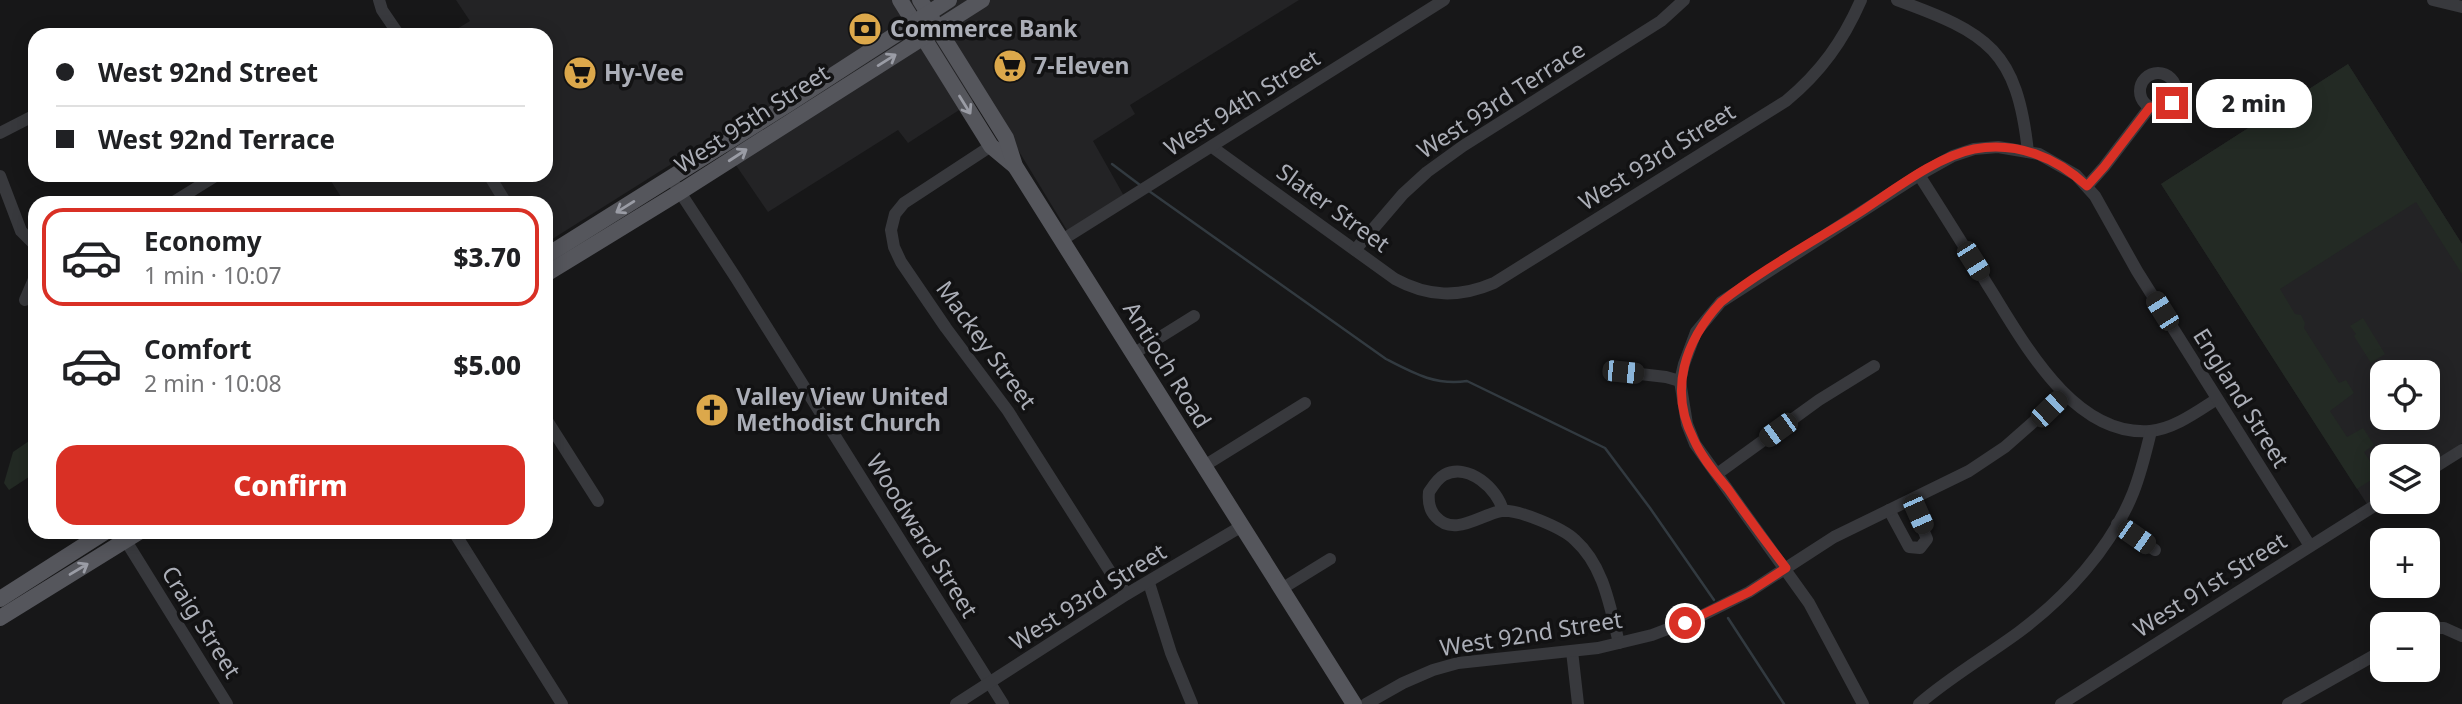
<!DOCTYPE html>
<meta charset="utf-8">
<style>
:root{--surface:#fff;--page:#f2f2f2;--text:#202124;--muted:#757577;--line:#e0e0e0;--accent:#d93025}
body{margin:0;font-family:"Noto Sans",sans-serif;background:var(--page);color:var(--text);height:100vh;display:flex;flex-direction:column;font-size:26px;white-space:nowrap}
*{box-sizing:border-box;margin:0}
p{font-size:23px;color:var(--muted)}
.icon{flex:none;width:38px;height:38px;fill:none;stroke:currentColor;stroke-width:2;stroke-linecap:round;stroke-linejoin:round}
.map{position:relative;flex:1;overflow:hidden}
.sheet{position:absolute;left:28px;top:196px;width:525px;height:343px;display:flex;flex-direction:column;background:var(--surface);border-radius:21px;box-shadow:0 4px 18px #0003}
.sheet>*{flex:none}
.banner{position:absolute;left:28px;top:28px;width:525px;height:154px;border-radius:21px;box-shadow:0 4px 18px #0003;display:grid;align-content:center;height:154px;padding:0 28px;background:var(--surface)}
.buttons{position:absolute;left:2370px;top:360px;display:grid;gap:14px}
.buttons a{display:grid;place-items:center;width:70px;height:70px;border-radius:14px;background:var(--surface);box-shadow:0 4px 18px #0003;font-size:35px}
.end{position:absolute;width:32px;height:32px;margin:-16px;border:9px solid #d93025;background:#fff;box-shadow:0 0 0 4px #fff}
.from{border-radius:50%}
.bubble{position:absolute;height:49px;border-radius:21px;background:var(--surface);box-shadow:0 4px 18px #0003;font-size:23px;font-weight:800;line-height:49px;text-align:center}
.car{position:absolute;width:21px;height:42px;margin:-21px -10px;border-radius:9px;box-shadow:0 0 5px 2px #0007;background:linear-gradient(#222 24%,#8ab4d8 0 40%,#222 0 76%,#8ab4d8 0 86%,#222 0)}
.banner b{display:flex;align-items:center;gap:24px;height:66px;font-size:26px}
.banner b+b{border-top:2px solid var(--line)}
.banner i{width:18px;height:18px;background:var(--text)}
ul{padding:12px 0 0;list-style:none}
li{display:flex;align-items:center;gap:21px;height:98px;margin:0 14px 10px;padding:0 14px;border:4px solid transparent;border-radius:21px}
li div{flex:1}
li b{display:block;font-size:26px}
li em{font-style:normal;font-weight:800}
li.current{border-color:var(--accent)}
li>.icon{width:63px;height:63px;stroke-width:1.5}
.cta{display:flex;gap:14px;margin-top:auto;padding:14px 28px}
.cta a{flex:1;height:80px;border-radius:21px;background:var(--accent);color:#fff;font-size:28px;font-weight:800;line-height:80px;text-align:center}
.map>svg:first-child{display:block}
.built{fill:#232325;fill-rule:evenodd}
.green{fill:#232a24}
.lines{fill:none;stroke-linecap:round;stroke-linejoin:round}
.stream{stroke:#323a40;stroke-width:2.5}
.minor{stroke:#38393d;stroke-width:12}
.major{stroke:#55565c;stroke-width:16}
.oneway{stroke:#9a9ca5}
.route{stroke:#d93025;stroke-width:9}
.labels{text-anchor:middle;stroke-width:7;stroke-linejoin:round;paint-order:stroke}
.poi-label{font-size:23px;font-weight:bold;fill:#abaeb7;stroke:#121213;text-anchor:start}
.street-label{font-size:23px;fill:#abaeb7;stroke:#121213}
</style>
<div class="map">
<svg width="2462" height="704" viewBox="0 0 2462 704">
<rect width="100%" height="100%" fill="#171718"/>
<!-- built -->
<g class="built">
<path d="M456,0h843l-169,105 5,9 -42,27 31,55 -56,36 -84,-138 -76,49 -10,-13 -130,82 -52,-76 -170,107v-40h-201l-18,-28h219v-140h-99l23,-14z"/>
<path d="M2348,64l114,180v199l-35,23v-9h-45v38l-15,9 -206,-320zM2382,373h45v45h-45z"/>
</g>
<!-- green -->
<g class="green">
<path d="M2348,64l114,180v30l-46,-72 -136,87 15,25 6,1 4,8 -1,5 35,55 7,-3 8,13 -24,18 17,26 16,-9 11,17 -10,7 15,23 -22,14 -196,-305z"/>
<path d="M2363,318l22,36 -14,9 -17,-27 2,-2 -6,-8z"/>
<path d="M29,441l6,9v23l-26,17 -5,-7 9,-31z"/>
</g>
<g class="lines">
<!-- stream -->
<g class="stream">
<path d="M1112,164l28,21"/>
<path d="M1149,191l237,168c27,14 50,27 81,22l138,67 45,60 64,92"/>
<path d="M1728,618l56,86"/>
</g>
<!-- minor -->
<g class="minor">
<path d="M379,0l3,10 17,25"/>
<path d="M1897,0c91,33 120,50 131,152"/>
<path d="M2433,0l29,7"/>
<circle cx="2158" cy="91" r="18"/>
<path d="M0,133l35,-18"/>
<path d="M991,146l-87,57 -9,11 -4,16 3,17 7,15 45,66 62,83 108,170 11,13"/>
<path d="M1212,147l183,132c33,18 64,19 99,4l292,-182c35,-29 57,-60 75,-101"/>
<path d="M489,175l17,28"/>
<path d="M1919,175c23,36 46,72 68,109 35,55 85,153 163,147 24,-2 48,-20 67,-32"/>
<path d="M0,176l21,55 14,14"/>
<path d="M676,186l60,92 267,426"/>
<path d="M2087,186l17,-19 46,-60"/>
<path d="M172,203l45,-28"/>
<path d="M1062,240l382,-240"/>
<path d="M1355,250l48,-56 24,-22 36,-26 198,-125 23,-21"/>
<path d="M25,300l10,-23"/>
<path d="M1133,354l61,-38"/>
<path d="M1623,372l43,5 14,4"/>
<path d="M546,419l52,82"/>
<path d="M1204,466l101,-63"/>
<path d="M2427,472l35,-22"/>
<path d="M1717,474l102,-74 55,-34"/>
<path d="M1889,510l20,37 11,1 7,-9 -16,-39"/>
<path d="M1503,511c-5,-22 -35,-49 -59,-36 -6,3 -11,11 -15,17 -1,9 0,18 7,25 18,20 44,-2 65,-6 17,-2 62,17 74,29 29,26 35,67 44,103"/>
<path d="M2117,524l38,26"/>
<path d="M111,532l15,9 101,163"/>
<path d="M454,532l108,172"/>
<path d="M1149,583l22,70 21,51"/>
<path d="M1283,588l47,-29"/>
<path d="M2427,628h17l18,8"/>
<path d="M1572,651l6,53"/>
<path d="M956,704l171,-110 115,-68"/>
<path d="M1366,704l37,-21 30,-13 25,-7 140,-15 54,-13 47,-18 50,-25 85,-55 135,-66 36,-24 60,-53"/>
<path d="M1863,704l-54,-101 -114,-159 -8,-20 -7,-43 4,-17 12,-32 25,-30 198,-127 34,-19 21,-7 24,-2 41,7 37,21 19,21 42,75 173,275"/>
<path d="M1919,704c31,-27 66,-47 100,-72 47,-35 92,-84 114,-139 8,-20 13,-41 18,-62"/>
<path d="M2061,704l321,-203"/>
<path d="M2288,704l94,-53"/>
</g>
<!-- major -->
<g class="major">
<path d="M900,0l91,146 24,20"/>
<path d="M920,0l86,138 9,28 339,538"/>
<path d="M546,256l244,-153 159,-103"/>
<path d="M546,274l134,-82 302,-192"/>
<path d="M0,599l105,-67"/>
<path d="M0,618l139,-86"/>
</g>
</g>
<!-- one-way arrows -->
<defs><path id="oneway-shaft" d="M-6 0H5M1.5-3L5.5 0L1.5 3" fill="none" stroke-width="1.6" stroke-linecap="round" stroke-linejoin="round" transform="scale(1.75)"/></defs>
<g class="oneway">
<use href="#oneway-shaft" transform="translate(887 60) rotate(-32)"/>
<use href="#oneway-shaft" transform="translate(965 105) rotate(58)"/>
<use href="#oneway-shaft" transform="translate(738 155) rotate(-33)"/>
<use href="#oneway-shaft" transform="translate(625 207) rotate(148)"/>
<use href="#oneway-shaft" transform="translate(79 569) rotate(-31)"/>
</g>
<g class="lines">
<!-- route -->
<path class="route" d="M1685,623l64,-31 37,-24c-20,-26 -39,-52 -58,-79 -12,-15 -26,-31 -34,-49 -26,-50 -9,-99 27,-138 42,-33 90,-59 136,-88 33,-21 78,-57 117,-65 42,-8 82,8 113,37l17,-19 46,-60 11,2 11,-6"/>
</g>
<!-- icons -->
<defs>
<symbol id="bank-disc" viewBox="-11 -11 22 22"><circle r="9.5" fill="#dca84b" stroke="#121213"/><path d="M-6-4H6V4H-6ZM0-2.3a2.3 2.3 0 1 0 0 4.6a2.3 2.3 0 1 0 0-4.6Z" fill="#111"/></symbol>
<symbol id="supermarket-disc" viewBox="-11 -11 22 22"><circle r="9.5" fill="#dca84b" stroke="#121213"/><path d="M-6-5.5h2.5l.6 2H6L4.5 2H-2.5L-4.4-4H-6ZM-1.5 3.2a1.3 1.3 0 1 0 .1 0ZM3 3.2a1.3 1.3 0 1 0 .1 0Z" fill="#111"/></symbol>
<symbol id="church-disc" viewBox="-11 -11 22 22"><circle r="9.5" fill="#dca84b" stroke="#121213"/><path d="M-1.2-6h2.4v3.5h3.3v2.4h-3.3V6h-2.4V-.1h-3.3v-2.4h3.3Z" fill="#111"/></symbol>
</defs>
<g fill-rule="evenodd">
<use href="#bank-disc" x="846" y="10" width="38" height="38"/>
<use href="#supermarket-disc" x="991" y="47" width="38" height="38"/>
<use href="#supermarket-disc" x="561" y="54" width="38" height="38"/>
<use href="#church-disc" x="693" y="391" width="38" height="38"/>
</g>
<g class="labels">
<!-- poi labels -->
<g class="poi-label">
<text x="890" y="37">Commerce Bank</text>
<text x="1034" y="74">7-Eleven</text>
<text x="604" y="81">Hy-Vee</text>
<text x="736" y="405">Valley View United<tspan x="736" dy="26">Methodist Church</tspan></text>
</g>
<!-- street labels -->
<g class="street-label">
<text transform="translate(1501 100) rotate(-33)" y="8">West 93rd Terrace</text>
<text transform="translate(1242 103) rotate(-32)" y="8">West 94th Street</text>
<text transform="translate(752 119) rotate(-33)" y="8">West 95th Street</text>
<text transform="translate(1657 157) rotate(-32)" y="8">West 93rd Street</text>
<text transform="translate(1333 208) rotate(36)" y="8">Slater Street</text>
<text transform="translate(986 345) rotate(54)" y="8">Mackey Street</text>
<text transform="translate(1167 365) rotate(58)" y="8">Antioch Road</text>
<text transform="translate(2241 398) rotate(58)" y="8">England Street</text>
<text transform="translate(922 536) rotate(58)" y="8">Woodward Street</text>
<text transform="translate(2210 585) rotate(-32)" y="8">West 91st Street</text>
<text transform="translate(1088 597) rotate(-32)" y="8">West 93rd Street</text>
<text transform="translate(201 622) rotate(58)" y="8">Craig Street</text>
<text transform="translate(1531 634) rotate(-9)" y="8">West 92nd Street</text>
</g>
</g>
</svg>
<div class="buttons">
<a><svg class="icon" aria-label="locate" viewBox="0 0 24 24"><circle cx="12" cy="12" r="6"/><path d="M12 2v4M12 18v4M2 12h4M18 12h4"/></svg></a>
<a><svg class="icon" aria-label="layers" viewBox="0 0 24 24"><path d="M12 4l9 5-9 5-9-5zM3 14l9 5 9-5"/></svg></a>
<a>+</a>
<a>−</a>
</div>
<i class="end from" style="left:1685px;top:623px"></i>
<i class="end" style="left:2172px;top:103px"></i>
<div class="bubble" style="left:2196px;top:79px;width:116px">2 min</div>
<i class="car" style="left:1973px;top:261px;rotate:148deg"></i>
<i class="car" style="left:2162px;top:311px;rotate:328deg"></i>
<i class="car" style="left:1623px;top:372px;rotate:96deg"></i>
<i class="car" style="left:2049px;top:409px;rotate:46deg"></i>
<i class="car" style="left:1778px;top:430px;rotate:234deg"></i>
<i class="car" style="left:1918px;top:514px;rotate:156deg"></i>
<i class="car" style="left:2136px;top:537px;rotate:125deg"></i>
<div class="banner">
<b><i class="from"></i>West 92nd Street</b>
<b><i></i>West 92nd Terrace</b>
</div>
<section class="sheet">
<ul>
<li class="current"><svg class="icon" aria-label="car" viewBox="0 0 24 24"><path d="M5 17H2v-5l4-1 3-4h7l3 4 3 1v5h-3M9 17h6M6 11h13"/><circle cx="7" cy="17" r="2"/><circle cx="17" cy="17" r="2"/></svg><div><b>Economy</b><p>1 min · 10:07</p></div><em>$3.70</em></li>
<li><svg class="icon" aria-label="car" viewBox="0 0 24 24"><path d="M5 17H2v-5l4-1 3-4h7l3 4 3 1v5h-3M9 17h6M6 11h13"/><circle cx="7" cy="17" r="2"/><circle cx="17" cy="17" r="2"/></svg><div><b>Comfort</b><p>2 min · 10:08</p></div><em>$5.00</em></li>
</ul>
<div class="cta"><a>Confirm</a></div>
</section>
</div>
